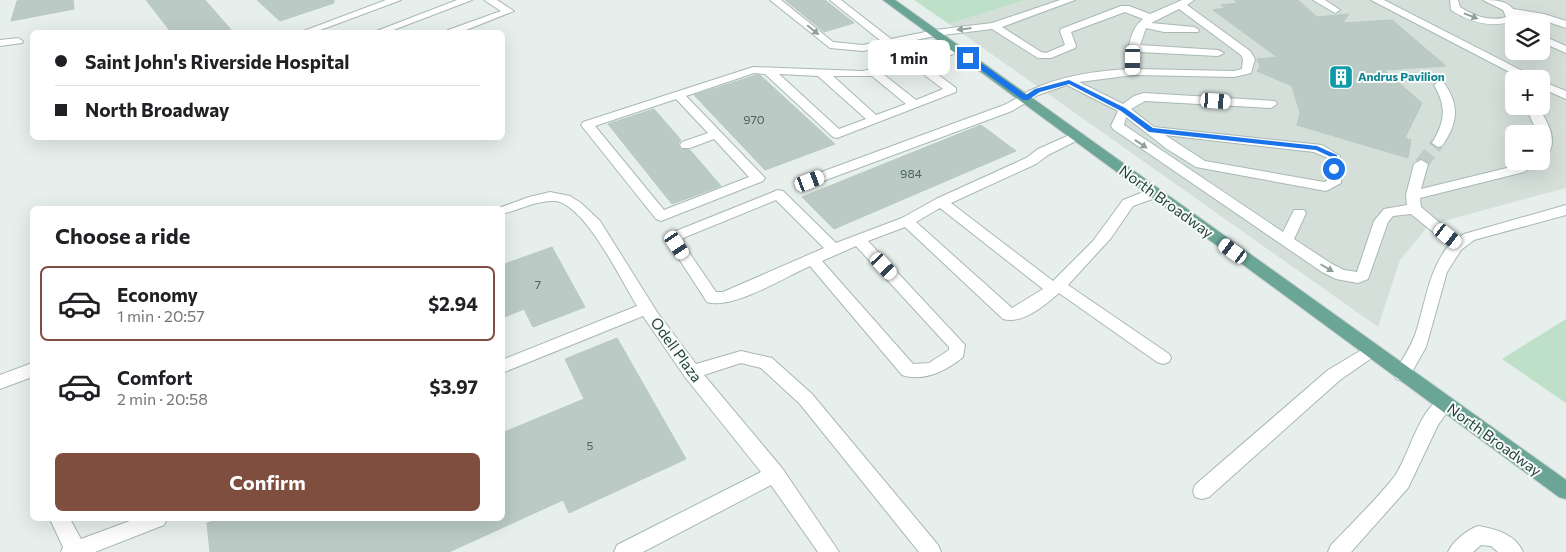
<!DOCTYPE html>
<meta charset="utf-8">
<style>
:root{--surface:#fff;--page:#f2f2f2;--text:#202124;--muted:#757577;--line:#e0e0e0;--accent:#7f4e3f}
body{margin:0;font-family:Commissioner,sans-serif;background:var(--page);color:var(--text);height:100vh;display:flex;flex-direction:column;font-size:19px;white-space:nowrap}
*{box-sizing:border-box;margin:0}
p{font-size:16px;color:var(--muted)}
.icon{flex:none;width:28px;height:28px;fill:none;stroke:currentColor;stroke-width:2;stroke-linecap:round;stroke-linejoin:round}
.map{position:relative;flex:1;overflow:hidden}
.sheet{position:absolute;left:30px;top:206px;width:475px;height:315px;display:flex;flex-direction:column;background:var(--surface);border-radius:8px;box-shadow:0 5px 20px #0002}
.sheet>*{flex:none}
.top-card{position:absolute;left:30px;top:30px;width:475px;height:110px;border-radius:8px;box-shadow:0 5px 20px #0002;display:grid;align-content:center;height:110px;padding:0 25px;background:var(--surface)}
.fabs{position:absolute;left:1505px;top:15px;display:grid;gap:10px}
.fabs a{display:grid;place-items:center;width:45px;height:45px;border-radius:8px;background:var(--surface);box-shadow:0 5px 20px #0002;font-size:25px}
.end{position:absolute;width:22px;height:22px;margin:-11px;border:6px solid #1a73e8;background:#fff;box-shadow:0 0 0 2px #fff}
.from{border-radius:50%}
.bubble{position:absolute;height:35px;border-radius:8px;background:var(--surface);box-shadow:0 5px 20px #0002;font-size:16px;font-weight:700;line-height:35px;text-align:center}
.car{position:absolute;width:15px;height:30px;margin:-15px -8px;border-radius:6px;box-shadow:0 0 4px 1px #0007;background:linear-gradient(#fff 24%,#345 0 40%,#fff 0 76%,#345 0 86%,#fff 0)}
.top-card b{display:flex;align-items:center;gap:18px;height:48px;font-size:19px}
.top-card b+b{border-top:1px solid var(--line)}
.top-card i{width:12px;height:12px;background:var(--text)}
ul{padding:0;list-style:none}
li{display:flex;align-items:center;gap:15px;height:75px;margin:0 10px 8px;padding:0 15px;border:2px solid transparent;border-radius:8px}
li div{flex:1}
li b{display:block;font-size:19px}
li em{font-style:normal;font-weight:700}
li.selected{border-color:var(--accent)}
li>.icon{width:45px;height:45px;stroke-width:1.5}
h2{padding:0 25px;font-size:22px;line-height:60px}
.cta{display:flex;gap:10px;margin-top:auto;padding:10px 25px}
.cta a{flex:1;height:58px;border-radius:8px;background:var(--accent);color:#fff;font-size:20px;font-weight:700;line-height:58px;text-align:center}
.map>svg:first-child{display:block}
.built{fill:#d4dfda;fill-rule:evenodd}
.green{fill:#bfe0c8}
.building{fill:#bbcac4;stroke:#b8c9c2}
.lines{fill:none;stroke-linecap:round;stroke-linejoin:round}
.minor-tunnel-far1{stroke:#bfccc8;stroke-width:11;stroke-dasharray:11 5.5;stroke-linecap:butt}
.minor-tunnel{stroke:#bfccc8;stroke-width:14;stroke-dasharray:14 7;stroke-linecap:butt}
.minor-casing{stroke:#a8b8b2;stroke-width:2}
.major-casing{stroke:#c2cac8;stroke-width:2}
.minor{fill:#fff;fill-rule:evenodd}
.major{fill:#6aa596;fill-rule:evenodd}
.oneway{fill:#92a09c}
.route{fill:#1a73e8}
.labels{text-anchor:middle;stroke-width:4;stroke-linejoin:round;paint-order:stroke}
.far-culture-label{font-size:12px;font-weight:bold;fill:#0d838f;stroke:#f7fbf9;text-anchor:start}
.number-label{font-size:12px;fill:#4a645c}
.street-label{font-size:15px;fill:#24423a;stroke:#f7fbf9}
</style>
<div class="map">
<svg width="1566" height="552" viewBox="0 0 1566 552">
<rect width="100%" height="100%" fill="#e6efeb"/>
<!-- built -->
<path class="built" d="M1025,0h541v188l-137,37 -29,35 -22,67 -429,-303zM1514,24h27v27h-27zM1514,79h27v27h-27zM1514,134h27v27h-27z"/>
<!-- green -->
<g class="green">
<path d="M914,0h111l-76,24z"/>
<path d="M1566,319v84l-64,-44z"/>
</g>
<!-- building -->
<g class="building">
<path d="M23,0h50l1,9 -63,12 6,-20z"/>
<path d="M146,0h59l28,32h-51l-2,-2 -9,2z"/>
<path d="M257,0h77v3l-54,18z"/>
<path d="M785,0h40l29,23 -30,9z"/>
<path d="M1234,0h64l19,17 32,-3 -6,9 49,-3 54,46 -62,4 38,33 -17,35 6,2 -3,18 -111,-33 3,-12 -8,-27 -35,-15 3,-4 -3,-8 20,-2 -64,-47 12,-2 -4,-3 17,-2z"/>
<path d="M756,75h4l75,69 -70,26 -71,-75z"/>
<path d="M654,109l27,31 -3,4 2,5 10,1 31,36 -49,18 -64,-80z"/>
<path d="M981,125l35,26 -182,78 -32,-32z"/>
<path d="M552,247l33,60 -52,20 -9,-18 -22,9v-53z"/>
<path d="M617,338l69,121 -117,54 -6,-13 -114,52h-239l-3,-29 12,-4h283v-86l82,-34 -19,-40z"/>
</g>
<g class="lines">
<!-- minor-tunnel-far1 -->
<path class="minor-tunnel-far1" d="M1436,146l2,-3"/>
<!-- minor-tunnel -->
<path class="minor-tunnel" d="M1421,164l16,-20"/>
<defs>
<g id="minor">
<path d="M386,0h15l-86,32h-14z"/>
<path d="M457,0h15l-84,32h-14z"/>
<path d="M484,0h13l17,11 -53,21h-14l1,-2 53,-19z"/>
<path d="M770,0h11l52,42 30,3 18,-4 -51,-41h11l50,39 44,-9 57,-7 68,-23h15l-73,27 39,25 5,1 19,-8 -5,-14 1,-2 60,-23h8l21,8 32,-14h12l-7,5 63,46 5,8 -4,14 -17,4 -100,-2 -55,7 44,22 11,-8 10,-3 131,8 2,3 -6,4 -126,-7 -14,8 23,18 168,18 18,11 1,27 -15,8 -130,-24 -29,-18 -41,-32 -2,8 159,107 11,-22h10l2,3 -12,26 38,25 12,6 13,2 17,-51 10,-12 23,-4 -1,-10 8,-31 7,-4 7,4 -7,25 94,-23 10,-5h16v-2l1,2 -18,11 -104,26 1,9 37,31 6,-4 102,-29v10l-92,25 -13,10 -14,22 -21,75 -18,32 -6,2 -6,-2 -2,-5c7,-14 17,-26 22,-42 10,-30 12,-61 33,-87l-38,-31 -18,2 -5,6 -20,57 -10,4 -22,-4 -14,-7 -209,-143 -2,-3 7,-15 -51,-26 -29,10 -26,16 -197,73 -5,1 -7,-4 2,-3 199,-73c9,-4 18,-11 27,-15 30,-14 64,-19 96,-21 1,-19 2,-39 16,-50l-18,-7 -54,20 5,14 -1,2 -24,10h-13l-46,-29 -57,7 -72,15 -33,-3zM1179,9l62,46 2,4 -1,10 -8,2 -95,-2v-17l79,4 6,-3 -6,-3 -78,-5 6,-17 18,4h34l1,-2 -5,-3 -43,-4zM1165,135l149,17 14,6 -1,23 -3,1 -119,-21z"/>
<path d="M1313,0h12l15,10 -5,3z"/>
<path d="M1371,0h13l154,79h-15z"/>
<path d="M1450,0h8l2,7c14,9 30,15 46,10l-3,-7 -20,-10c11,0 23,0 30,9l31,5 22,7v7l-24,-8 -25,-4 -3,5c-23,7 -43,2 -63,-11z"/>
<path d="M1541,35l25,11v7l-25,-11z"/>
<path d="M18,38l5,3 -1,2 -22,3v-6z"/>
<path d="M957,46l4,1v4l-36,14 31,23v4l-119,46 -4,-1 -68,-63 -11,-1 -68,23 79,82 -2,3 -102,40 -5,-2 -75,-94 2,-3 170,-55 109,4 52,-10zM915,68l28,21 -27,11 -33,-26zM779,74l39,2 48,43 -27,10zM833,76h39l34,28 -30,11zM676,99l32,34 -26,9 -2,3 2,3h8l24,-9 35,38 -85,33 -69,-84z"/>
<path d="M1440,81l4,2c16,23 14,40 -2,63l-4,1 -6,-4c13,-21 15,-36 2,-58z"/>
<path d="M1541,81l25,10v8l-25,-11z"/>
<path d="M1533,106c10,3 20,26 19,36 0,6 -3,11 -6,16l-5,1v-25h-3l-11,-24z"/>
<path d="M1074,133l4,1 2,3 -2,3 -30,15 -12,9 -85,39 102,78 40,-40 30,-41 20,-8 15,-1 2,3 -2,3 -25,9 -22,32 -43,47 101,69 2,4 -2,4 -6,2 -6,-2 -98,-69c-14,12 -37,32 -56,26l-98,-92 -37,14 97,104 -2,12c-17,14 -39,25 -61,18l-92,-109c-25,11 -77,44 -103,36l-37,-57 -1,-9 2,-3 107,-43 5,1 53,52 66,-25 34,-19 90,-41 12,-9zM776,200l48,48 -101,44h-7l-32,-47 -1,-7zM940,208l103,81 -31,19 -96,-86zM856,246l93,101v3l-20,13 -16,1 -91,-103z"/>
<path d="M550,192l20,4 11,7 19,18 57,91 39,52 45,-13 31,7 40,36 126,151 3,7h-22l-119,-148 -39,-36 -20,-5 -37,12 78,93 57,84h-21l-47,-67 -128,67h-29l3,-7 144,-73 -76,-95 -42,-61 -141,57v-13l135,-54c-15,-24 -52,-102 -82,-105 -18,-1 -36,9 -53,13v-5h-6l33,-12z"/>
<path d="M1370,345l6,2 2,4 -2,4 -36,25 -131,117 -7,2 -7,-2 -2,-6 2,-6 133,-115z"/>
<path d="M32,363v14l-32,12v-14z"/>
<path d="M1444,397l6,2 3,5 -15,21 -30,63 -57,64h-23l3,-7c21,-22 44,-44 63,-68 15,-20 25,-71 50,-80z"/>
<path d="M50,519h20l11,20 54,-20h32l-3,6 -69,27h-34l2,-5z"/>
<path d="M1478,526c18,3 37,8 45,26h-25l-7,-6 -10,-1 -8,7h-25c5,-11 19,-22 30,-26z"/>
</g>
<path id="major" d="M883,0h12l671,480v19l-7,-2z"/>
</defs>
<!-- minor casing -->
<use href="#minor" class="minor-casing"/>
<!-- major casing -->
<use href="#major" class="major-casing"/>
<!-- minor -->
<use href="#minor" class="minor"/>
<!-- major -->
<use href="#major" class="major"/>
</g>
<!-- one-way arrows -->
<defs><path id="oneway-solid" d="M-6-.8H1V-3.2L6.5 0L1 3.2V.8H-6Z" transform="scale(1.25)"/></defs>
<g class="oneway">
<use href="#oneway-solid" transform="translate(1471 16) rotate(21)"/>
<use href="#oneway-solid" transform="translate(964 29) rotate(173)"/>
<use href="#oneway-solid" transform="translate(813 30) rotate(39)"/>
<use href="#oneway-solid" transform="translate(1141 144) rotate(34)"/>
<use href="#oneway-solid" transform="translate(1327 268) rotate(30)"/>
</g>
<!-- route -->
<path class="route" d="M966,56h5l55,39 9,-6 34,-9 56,28 28,20 164,18 20,9 1,14 -6,2 -1,-14 -15,-7 -167,-18 -28,-21 -52,-27 -29,8 -12,8h-5l-57,-41z"/>
<!-- icons -->
<defs>
<symbol id="building-square" viewBox="-11 -11 22 22"><rect x="-9" y="-9" width="18" height="18" rx="4" fill="#0f9aa8" stroke="#f7fbf9"/><path d="M-4-6H4V6H1V3H-1V6H-4ZM-2.5-4.3h1.7v1.8h-1.7ZM.8-4.3h1.7v1.8H.8ZM-2.5-1h1.7V.8h-1.7ZM.8-1h1.7V.8H.8Z" fill="#fff"/></symbol>
</defs>
<g fill-rule="evenodd">
<use href="#building-square" x="1327" y="63" width="28" height="28"/>
</g>
<g class="labels">
<!-- far-culture labels -->
<g class="far-culture-label">
<text x="1358" y="81">Andrus Pavilion</text>
</g>
<!-- number labels -->
<g class="number-label">
<text x="754" y="124">970</text>
<text x="911" y="178">984</text>
<text x="538" y="289">7</text>
<text x="590" y="450">5</text>
</g>
<!-- street labels -->
<g class="street-label">
<text transform="translate(1166 202) rotate(36)" y="5">North Broadway</text>
<text transform="translate(676 350) rotate(54)" y="5">Odell Plaza</text>
<text transform="translate(1494 440) rotate(36)" y="5">North Broadway</text>
</g>
</g>
</svg>
<div class="fabs">
<a><svg class="icon" aria-label="layers" viewBox="0 0 24 24"><path d="M12 4l9 5-9 5-9-5zM3 14l9 5 9-5"/></svg></a>
<a>+</a>
<a>−</a>
</div>
<i class="end from" style="left:1334px;top:169px"></i>
<i class="end" style="left:968px;top:58px"></i>
<div class="bubble" style="left:868px;top:40px;width:82px">1 min</div>
<i class="car" style="left:1133px;top:60px;rotate:181deg"></i>
<i class="car" style="left:1216px;top:101px;rotate:94deg"></i>
<i class="car" style="left:810px;top:181px;rotate:69deg"></i>
<i class="car" style="left:1448px;top:236px;rotate:128deg"></i>
<i class="car" style="left:677px;top:245px;rotate:146deg"></i>
<i class="car" style="left:1233px;top:251px;rotate:306deg"></i>
<i class="car" style="left:884px;top:266px;rotate:137deg"></i>
<div class="top-card">
<b><i class="from"></i>Saint John's Riverside Hospital</b>
<b><i></i>North Broadway</b>
</div>
<section class="sheet">
<h2>Choose a ride</h2>
<ul>
<li class="selected"><svg class="icon" aria-label="car" viewBox="0 0 24 24"><path d="M5 17H2v-5l4-1 3-4h7l3 4 3 1v5h-3M9 17h6M6 11h13"/><circle cx="7" cy="17" r="2"/><circle cx="17" cy="17" r="2"/></svg><div><b>Economy</b><p>1 min · 20:57</p></div><em>$2.94</em></li>
<li><svg class="icon" aria-label="car" viewBox="0 0 24 24"><path d="M5 17H2v-5l4-1 3-4h7l3 4 3 1v5h-3M9 17h6M6 11h13"/><circle cx="7" cy="17" r="2"/><circle cx="17" cy="17" r="2"/></svg><div><b>Comfort</b><p>2 min · 20:58</p></div><em>$3.97</em></li>
</ul>
<div class="cta"><a>Confirm</a></div>
</section>
</div>
